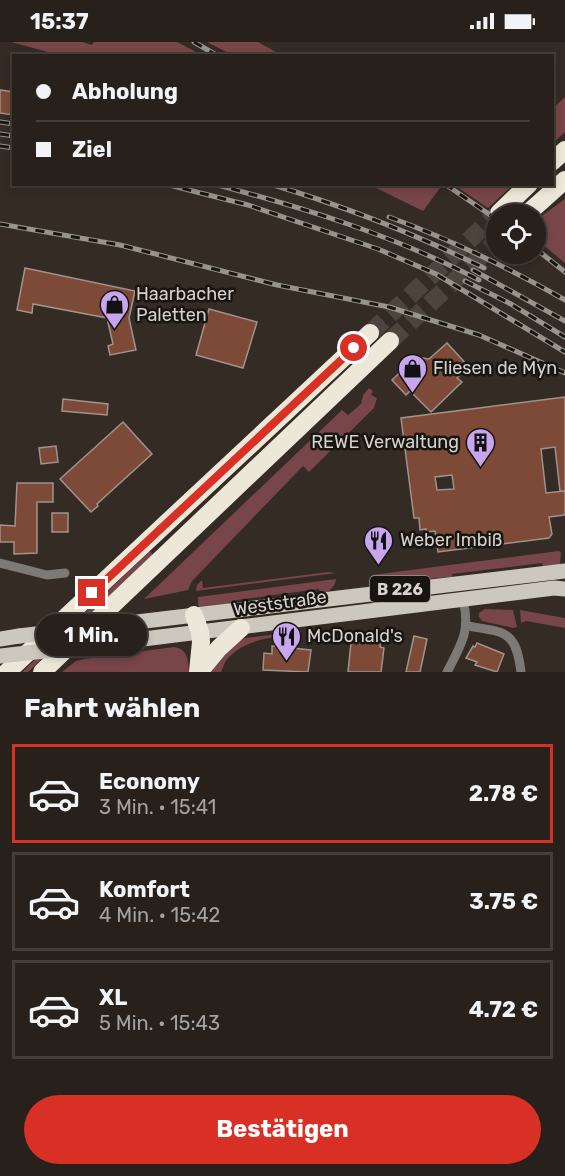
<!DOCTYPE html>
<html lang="de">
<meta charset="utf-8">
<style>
:root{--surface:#27201b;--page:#332d28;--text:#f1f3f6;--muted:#a4a3a3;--line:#433e3a;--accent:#d93025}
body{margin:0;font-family:Rubik,sans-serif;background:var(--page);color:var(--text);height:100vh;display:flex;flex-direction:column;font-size:22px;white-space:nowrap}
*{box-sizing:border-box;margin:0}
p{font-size:20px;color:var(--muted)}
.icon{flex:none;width:33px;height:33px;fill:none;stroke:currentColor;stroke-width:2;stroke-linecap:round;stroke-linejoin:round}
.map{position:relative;height:630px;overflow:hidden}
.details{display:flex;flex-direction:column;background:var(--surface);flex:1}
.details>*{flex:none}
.banner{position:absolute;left:12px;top:12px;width:542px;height:132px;border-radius:0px;box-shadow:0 3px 9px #0003,0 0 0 2px var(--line);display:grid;align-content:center;height:132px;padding:0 24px;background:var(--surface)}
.buttons{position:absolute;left:486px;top:162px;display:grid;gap:12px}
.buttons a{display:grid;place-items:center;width:60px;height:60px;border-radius:50%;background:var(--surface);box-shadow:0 3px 9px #0003,0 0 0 2px var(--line);font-size:30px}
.end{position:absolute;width:27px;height:27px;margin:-14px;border:8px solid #d93025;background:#fff;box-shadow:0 0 0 3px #fff}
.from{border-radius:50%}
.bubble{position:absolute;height:42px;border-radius:21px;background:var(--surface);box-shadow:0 3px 9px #0003,0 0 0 2px var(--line);font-size:20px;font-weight:700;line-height:42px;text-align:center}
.banner b{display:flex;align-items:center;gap:21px;height:57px;font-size:22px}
.banner b+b{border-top:2px solid var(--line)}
.banner i{width:15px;height:15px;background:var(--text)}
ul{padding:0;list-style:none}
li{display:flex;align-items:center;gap:18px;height:99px;margin:0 12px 9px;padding:0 12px;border:3px solid var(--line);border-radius:0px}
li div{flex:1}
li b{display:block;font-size:22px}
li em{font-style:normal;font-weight:700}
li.selected{border-color:var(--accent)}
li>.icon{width:54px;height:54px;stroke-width:1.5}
h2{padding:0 24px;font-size:27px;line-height:72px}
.button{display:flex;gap:12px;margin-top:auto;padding:12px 24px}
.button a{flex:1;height:69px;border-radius:36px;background:var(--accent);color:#fff;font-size:24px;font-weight:700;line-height:69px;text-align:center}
.status{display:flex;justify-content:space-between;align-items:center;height:42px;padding:0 30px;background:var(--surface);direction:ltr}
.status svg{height:16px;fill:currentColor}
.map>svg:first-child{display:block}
.green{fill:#784548}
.building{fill:#7e4a38;stroke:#a0928d;stroke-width:1.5;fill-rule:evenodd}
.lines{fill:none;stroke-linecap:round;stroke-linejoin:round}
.highway-tunnel{stroke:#4c443d;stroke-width:18;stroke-dasharray:18 9;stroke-linecap:butt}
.street{stroke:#7d7a75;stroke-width:9}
.primary{stroke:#cdc8be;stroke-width:15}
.highway{stroke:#ede7da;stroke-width:18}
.rail-casing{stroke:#99928d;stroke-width:5}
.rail{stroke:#181511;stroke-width:3;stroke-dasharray:9;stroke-linecap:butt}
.primary-bridge{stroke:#cdc8be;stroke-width:15}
.route{stroke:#d93025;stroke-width:8}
.labels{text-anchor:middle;stroke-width:5;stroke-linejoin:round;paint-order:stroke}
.shield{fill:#181511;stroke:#9d9994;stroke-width:1.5}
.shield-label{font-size:16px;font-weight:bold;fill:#d6d1cc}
.poi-label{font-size:18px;fill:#d6d1cc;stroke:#181511;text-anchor:start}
.street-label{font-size:18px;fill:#d6d1cc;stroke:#181511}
</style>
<div class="status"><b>15:37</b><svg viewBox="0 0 49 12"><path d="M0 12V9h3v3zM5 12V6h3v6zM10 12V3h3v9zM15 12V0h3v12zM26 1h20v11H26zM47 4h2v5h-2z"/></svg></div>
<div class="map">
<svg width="565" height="630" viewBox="0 0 565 630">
<rect width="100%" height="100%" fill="#342b24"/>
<!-- green -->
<g class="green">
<path d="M11,0h71l10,3 2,-3h83l25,13h-143z"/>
<path d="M207,0h51l23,13h-49z"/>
<path d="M565,55v35l-13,12v-35z"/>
<path d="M370,143h64l6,3 -17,23z"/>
<path d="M454,143h59l-25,23z"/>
<path d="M565,157v64l-29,-24v-19z"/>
<path d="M369,346l4,3 -2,4 6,3 -3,10 -65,64 -6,-6 -111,115 -4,9 -44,9 198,-189 6,5 13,-11 2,-9z"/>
<path d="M150,509l3,4 -125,117h-6z"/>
<path d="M559,509l2,2 -1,12 -17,1 -1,-3 -90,11v3h-2l-79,7 -1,-7 2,-2z"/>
<path d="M328,530l8,1 -140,18 1,-6 5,-5 1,8z"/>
<path d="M336,537c-1,8 -7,14 -16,14l-1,-4 -82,11 -4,4 -32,5 -3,-4v-8z"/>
<path d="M485,567l28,1 4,17 -4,1 -31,-7 -3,-4v-4z"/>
<path d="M520,568l45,8v10l-39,-7 -5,2z"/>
<path d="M301,589l-1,6c-25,-2 -55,2 -73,22 -3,4 -4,9 -6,13h-13l30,-30 7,-4z"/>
<path d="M174,605c14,2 14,13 15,25h-127l14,-11 8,-2z"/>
</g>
<!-- building -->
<g class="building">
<path d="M0,48l14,2v23l-14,-2z"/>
<path d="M25,226l110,23 -6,27 7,32 -26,5 -2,-9 5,-2 -6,-26 -74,-14 -1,9 -15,-3z"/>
<path d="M209,267l48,13 -14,46 -47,-13z"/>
<path d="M447,301l22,24 -12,11 5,4 -31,30 -21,-21 -4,4 -14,-15 24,-23 13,2z"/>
<path d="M565,355v94h-5l-5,-44 -14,2 5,44 19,-2v24l-16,2 3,17 -3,4 -111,14 -3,-21 -9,1v-3l-6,1 -1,-12h-5l-13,-100zM452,433l2,14 -17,1 -2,-13z"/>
<path d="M63,357l45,5 -1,11 -45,-4z"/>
<path d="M123,380l29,32 -55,50 1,2 -7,6 -31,-33z"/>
<path d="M56,404l2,16 -17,2 -2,-16z"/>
<path d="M17,441h36v19h-16v51l-23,1v-12h-14v-17l15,1z"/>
<rect x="52" y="471" width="16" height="19"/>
<path d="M352,591l29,4 -1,10 4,1 -3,24h-33z"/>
<path d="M414,594l13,3 -4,19 -3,14h-14z"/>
<path d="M477,601l27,11 -7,18 -22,-7 2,-3 -11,-4 7,-12 2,1z"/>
<path d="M272,604l39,4 -3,22 -45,-2 1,-17 8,1z"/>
</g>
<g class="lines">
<!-- highway-tunnel -->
<g class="highway-tunnel">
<path d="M370,291l126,-118"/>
<path d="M390,299l106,-99"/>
</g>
<!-- street -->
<g class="street">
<path d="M0,521l47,12 18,-2"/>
<path d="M467,584c38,6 49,4 54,46"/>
<path d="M447,630c14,-27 24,-41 16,-72"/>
</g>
<!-- primary -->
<g class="primary">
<path d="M120,582l445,-53"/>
<path d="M0,597l19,-3"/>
<path d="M79,605l475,-59 11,1"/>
</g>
<!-- highway -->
<g class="highway">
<path d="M552,120l13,-12"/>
<path d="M499,171l30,-29"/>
<path d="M527,172l38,-34"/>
<path d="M194,573l6,17 1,10 -3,30"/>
<path d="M7,630l363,-339"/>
<path d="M42,630l348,-331"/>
<path d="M199,630l20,-24 22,-20"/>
</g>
<defs>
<g id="rail">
<path d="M194,0l24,14"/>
<path d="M0,80l14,2"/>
<path d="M0,92l14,2"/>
<path d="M0,104l14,2"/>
<path d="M165,142l83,21 130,44 58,25 129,78"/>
<path d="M214,142c90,24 182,52 265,96"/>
<path d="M270,142c74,22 145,50 214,84"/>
<path d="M445,142l51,35"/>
<path d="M389,175c63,23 118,50 176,83"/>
<path d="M0,182l120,21 157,40 112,22 90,28 86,38"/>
<path d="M536,207l29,23"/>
<path d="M473,228l92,51"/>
<path d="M465,239l44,22 56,34"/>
</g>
</defs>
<!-- rail casing -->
<use href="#rail" class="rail-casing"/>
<!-- rail -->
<use href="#rail" class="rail"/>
<!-- primary-bridge -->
<g class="primary-bridge">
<path d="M19,594l101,-12"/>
<path d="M0,614l79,-9"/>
</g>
</g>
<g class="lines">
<!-- route -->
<path class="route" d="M92,551l262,-245"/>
</g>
<!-- icons -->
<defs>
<symbol id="shop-pin" viewBox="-11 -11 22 30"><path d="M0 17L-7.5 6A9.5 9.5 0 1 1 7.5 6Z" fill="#c8a6ef" stroke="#181511"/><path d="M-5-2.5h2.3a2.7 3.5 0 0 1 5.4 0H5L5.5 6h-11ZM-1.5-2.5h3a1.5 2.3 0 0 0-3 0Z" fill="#111"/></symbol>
<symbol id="building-pin" viewBox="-11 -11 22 30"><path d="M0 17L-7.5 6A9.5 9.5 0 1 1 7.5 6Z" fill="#c8a6ef" stroke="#181511"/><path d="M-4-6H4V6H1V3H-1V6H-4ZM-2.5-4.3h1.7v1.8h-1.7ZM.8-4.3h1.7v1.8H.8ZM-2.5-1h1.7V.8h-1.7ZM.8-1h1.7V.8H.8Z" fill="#111"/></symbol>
<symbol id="restaurant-pin" viewBox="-11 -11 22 30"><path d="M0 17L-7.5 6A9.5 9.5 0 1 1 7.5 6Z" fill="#c8a6ef" stroke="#181511"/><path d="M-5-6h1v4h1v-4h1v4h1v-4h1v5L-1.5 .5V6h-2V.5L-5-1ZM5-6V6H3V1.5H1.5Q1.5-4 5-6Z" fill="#111"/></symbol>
</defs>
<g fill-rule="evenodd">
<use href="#shop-pin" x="98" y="246" width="33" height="45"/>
<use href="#shop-pin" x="396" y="310" width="33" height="45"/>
<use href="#building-pin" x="464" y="384" width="33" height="45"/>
<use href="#restaurant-pin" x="362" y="482" width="33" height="45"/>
<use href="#restaurant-pin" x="270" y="578" width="33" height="45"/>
</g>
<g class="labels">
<!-- shield labels -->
<rect class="shield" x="370" y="534" width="60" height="26" rx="4.5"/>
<g class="shield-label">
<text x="400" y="553">B 226</text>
</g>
<!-- poi labels -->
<g class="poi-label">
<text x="136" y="258">Haarbacher<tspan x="136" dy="21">Paletten</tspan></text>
<text x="433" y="332">Fliesen de Myn</text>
<text x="459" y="406" text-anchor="end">REWE Verwaltung</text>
<text x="400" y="504">Weber Imbiß</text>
<text x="307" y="600">McDonald's</text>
</g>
<!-- street labels -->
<g class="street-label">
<text transform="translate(280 561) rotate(-8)" y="6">Weststraße</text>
</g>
</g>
</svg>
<div class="buttons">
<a><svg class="icon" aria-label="locate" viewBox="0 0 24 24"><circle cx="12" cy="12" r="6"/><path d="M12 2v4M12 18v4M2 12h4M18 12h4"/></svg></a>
</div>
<i class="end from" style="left:354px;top:306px"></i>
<i class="end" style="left:92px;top:551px"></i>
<div class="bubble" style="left:36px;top:572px;width:111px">1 Min.</div>
<div class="banner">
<b><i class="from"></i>Abholung</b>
<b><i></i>Ziel</b>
</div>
</div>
<section class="details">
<h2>Fahrt wählen</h2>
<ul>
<li class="selected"><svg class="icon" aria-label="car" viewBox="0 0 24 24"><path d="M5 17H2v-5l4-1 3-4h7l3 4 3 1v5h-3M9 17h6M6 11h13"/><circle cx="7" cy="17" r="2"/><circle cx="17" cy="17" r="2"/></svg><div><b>Economy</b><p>3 Min. · 15:41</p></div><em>2.78 €</em></li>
<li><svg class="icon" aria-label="car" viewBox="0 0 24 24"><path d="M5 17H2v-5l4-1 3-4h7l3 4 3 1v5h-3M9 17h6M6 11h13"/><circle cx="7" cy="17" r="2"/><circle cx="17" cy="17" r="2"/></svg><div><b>Komfort</b><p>4 Min. · 15:42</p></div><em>3.75 €</em></li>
<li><svg class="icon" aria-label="car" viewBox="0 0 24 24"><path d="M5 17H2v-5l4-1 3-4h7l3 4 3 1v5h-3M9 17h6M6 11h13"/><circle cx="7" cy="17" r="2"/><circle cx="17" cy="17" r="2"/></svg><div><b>XL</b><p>5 Min. · 15:43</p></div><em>4.72 €</em></li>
</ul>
<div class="button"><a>Bestätigen</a></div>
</section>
